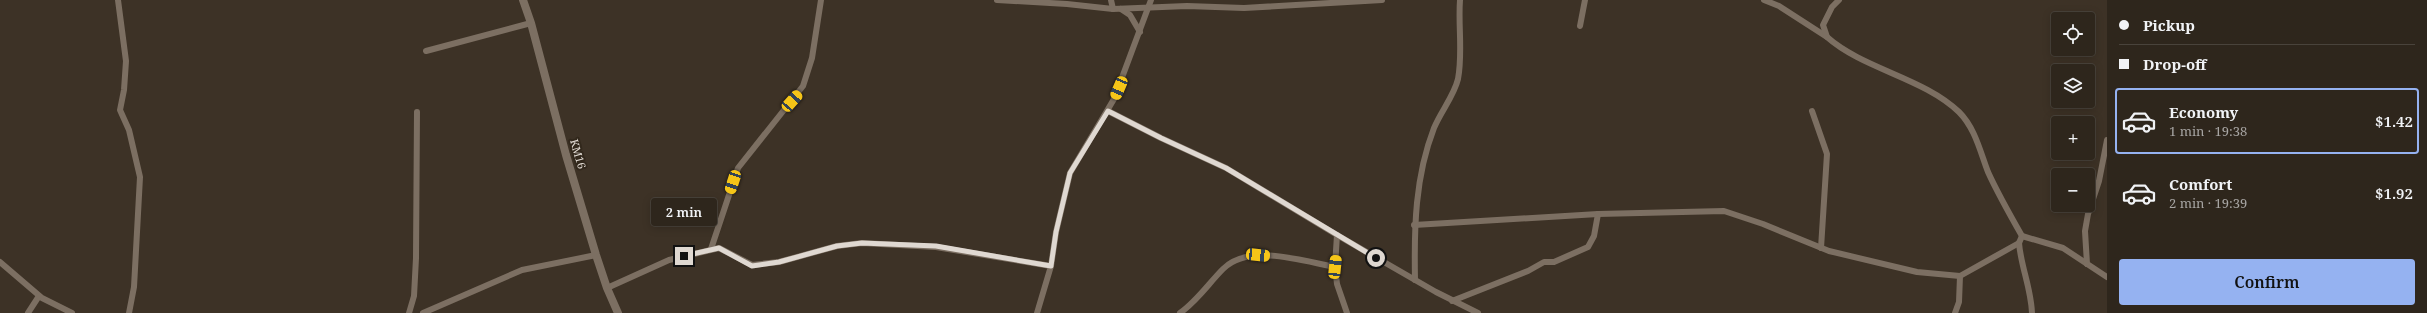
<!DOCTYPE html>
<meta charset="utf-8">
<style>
:root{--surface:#2e261c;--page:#362e25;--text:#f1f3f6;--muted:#a7a5a3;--line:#49433b;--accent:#95b2f1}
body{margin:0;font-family:"Noto Serif",serif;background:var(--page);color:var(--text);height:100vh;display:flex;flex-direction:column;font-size:15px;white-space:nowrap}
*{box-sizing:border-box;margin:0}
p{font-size:13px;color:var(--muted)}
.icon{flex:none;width:22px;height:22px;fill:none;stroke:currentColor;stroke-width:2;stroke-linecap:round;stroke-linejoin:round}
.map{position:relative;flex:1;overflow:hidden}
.panel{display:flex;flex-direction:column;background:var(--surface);width:320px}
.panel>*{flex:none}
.guide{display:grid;align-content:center;height:88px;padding:0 12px;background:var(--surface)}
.controls{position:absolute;left:2051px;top:12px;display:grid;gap:8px}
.controls a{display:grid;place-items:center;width:44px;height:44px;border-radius:4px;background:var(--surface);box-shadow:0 2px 10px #0003,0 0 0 1px var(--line);font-size:20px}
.end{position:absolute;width:18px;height:18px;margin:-9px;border:5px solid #dfd8d1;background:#111;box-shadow:0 0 0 2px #111}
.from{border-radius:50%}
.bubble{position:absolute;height:28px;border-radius:4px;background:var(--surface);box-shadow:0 2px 10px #0003,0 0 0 1px var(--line);font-size:13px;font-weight:600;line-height:28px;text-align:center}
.car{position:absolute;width:12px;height:24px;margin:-12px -6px;border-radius:5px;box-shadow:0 0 3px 1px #0007;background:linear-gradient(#f5c518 24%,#345 0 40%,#f5c518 0 76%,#345 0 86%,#f5c518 0)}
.guide b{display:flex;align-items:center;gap:14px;height:38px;font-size:15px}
.guide b+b{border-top:1px solid var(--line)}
.guide i{width:10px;height:10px;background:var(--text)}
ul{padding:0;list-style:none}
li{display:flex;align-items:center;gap:12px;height:66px;margin:0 8px 6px;padding:0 4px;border:2px solid transparent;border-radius:4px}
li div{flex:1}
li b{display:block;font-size:15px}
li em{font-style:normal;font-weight:600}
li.active{border-color:var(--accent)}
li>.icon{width:36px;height:36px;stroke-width:1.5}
.primary-button{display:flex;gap:8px;margin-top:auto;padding:8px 12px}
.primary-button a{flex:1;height:46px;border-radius:4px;background:var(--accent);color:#111;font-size:16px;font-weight:600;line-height:46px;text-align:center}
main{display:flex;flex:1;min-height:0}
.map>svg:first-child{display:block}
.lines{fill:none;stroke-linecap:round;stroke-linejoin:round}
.minor{stroke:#7c6f62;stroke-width:6}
.tertiary{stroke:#7c6f62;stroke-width:8}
.route{stroke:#dfd8d1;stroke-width:5}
.labels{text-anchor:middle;stroke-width:4;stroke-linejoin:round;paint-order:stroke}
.street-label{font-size:11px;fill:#dfd8d1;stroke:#32281c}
</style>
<main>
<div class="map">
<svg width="2107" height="313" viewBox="0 0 2107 313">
<rect width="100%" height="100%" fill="#3d3226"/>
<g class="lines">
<!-- minor -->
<g class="minor">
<path d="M118,0l8,61 -2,29 -4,20 9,20 11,47 -6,110 -5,26"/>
<path d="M997,0l70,4 46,5 74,-3 57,2 138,-8"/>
<path d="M1111,0l2,9"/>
<path d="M1764,0l15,6 48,31"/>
<path d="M1839,0l-7,7 -9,18 4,12c36,32 97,41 132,75 16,16 21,39 29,60 10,22 22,43 34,64"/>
<path d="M1121,9l9,6 10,17"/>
<path d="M1580,26l5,-26"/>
<path d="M426,51l105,-28"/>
<path d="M1108,111l53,27 65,30 111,67 99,57 42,21"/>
<path d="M1812,111l15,43 -6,94"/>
<path d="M1414,225l184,-11 126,-3 39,13 66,27 88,21 43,4 59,-33 3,-7 41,12 44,29"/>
<path d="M1337,235l-2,32 2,17 10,29"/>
<path d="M2019,243c2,24 12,45 13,70"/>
<path d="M711,249l27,-81 65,-82 9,-28 9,-58"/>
<path d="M0,262l42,36 30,15"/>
<path d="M2087,264l-2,-33 3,-17 11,-33 8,-41"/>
<path d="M1415,280c-1,-52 0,-103 19,-152 7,-17 20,-32 24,-49 5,-26 0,-53 2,-79"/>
<path d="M607,288l62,-28 50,-12 33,17 27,-3 58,-16 25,-3 74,4 115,19"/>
<path d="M1452,301l76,-30 16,-9h10l34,-15 6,-11 4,-22"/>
<path d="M28,313l11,-17"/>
<path d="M409,313l5,-17 2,-38 1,-146"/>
<path d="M423,313l99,-43 74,-15"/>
<path d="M1037,313l14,-47 5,-34 14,-59 44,-74 37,-99"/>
<path d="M1180,313c17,-12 29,-30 43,-44 26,-26 79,-8 112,-2"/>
<path d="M1955,313l4,-11 1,-26"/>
</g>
<!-- tertiary -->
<path class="tertiary" d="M523,0l8,23 35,132 30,100 11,33 11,25"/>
</g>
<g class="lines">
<!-- route -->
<path class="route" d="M684,256l35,-8 33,18 27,-4 58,-16 25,-3 74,3 115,20 5,-34 14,-59 38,-62 53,27 65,30 150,90"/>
</g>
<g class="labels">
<!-- street labels -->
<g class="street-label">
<text transform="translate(578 154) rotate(74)" y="4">KM16</text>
</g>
</g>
</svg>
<div class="controls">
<a><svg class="icon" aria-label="locate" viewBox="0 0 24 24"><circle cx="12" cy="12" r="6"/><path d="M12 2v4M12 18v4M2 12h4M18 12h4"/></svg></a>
<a><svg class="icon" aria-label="layers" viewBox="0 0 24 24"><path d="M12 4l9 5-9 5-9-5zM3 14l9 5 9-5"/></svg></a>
<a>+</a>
<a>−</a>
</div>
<i class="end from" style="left:1376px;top:258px"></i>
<i class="end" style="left:684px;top:256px"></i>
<div class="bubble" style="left:651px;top:198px;width:66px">2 min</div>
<i class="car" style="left:1119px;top:88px;rotate:203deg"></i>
<i class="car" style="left:792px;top:101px;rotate:42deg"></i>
<i class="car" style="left:733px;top:182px;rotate:198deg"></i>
<i class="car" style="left:1258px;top:255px;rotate:96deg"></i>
<i class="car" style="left:1335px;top:267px;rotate:6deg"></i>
</div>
<section class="panel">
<div class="guide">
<b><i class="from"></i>Pickup</b>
<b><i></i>Drop-off</b>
</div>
<ul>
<li class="active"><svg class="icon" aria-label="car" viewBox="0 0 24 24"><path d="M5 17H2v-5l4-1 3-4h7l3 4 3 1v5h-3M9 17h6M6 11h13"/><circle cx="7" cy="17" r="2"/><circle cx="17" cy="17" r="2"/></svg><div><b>Economy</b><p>1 min · 19:38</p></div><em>$1.42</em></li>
<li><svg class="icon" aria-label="car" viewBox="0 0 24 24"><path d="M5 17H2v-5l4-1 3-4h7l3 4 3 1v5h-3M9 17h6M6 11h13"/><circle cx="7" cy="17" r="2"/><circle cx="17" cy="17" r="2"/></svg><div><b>Comfort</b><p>2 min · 19:39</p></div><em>$1.92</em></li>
</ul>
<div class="primary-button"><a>Confirm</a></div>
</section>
</main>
